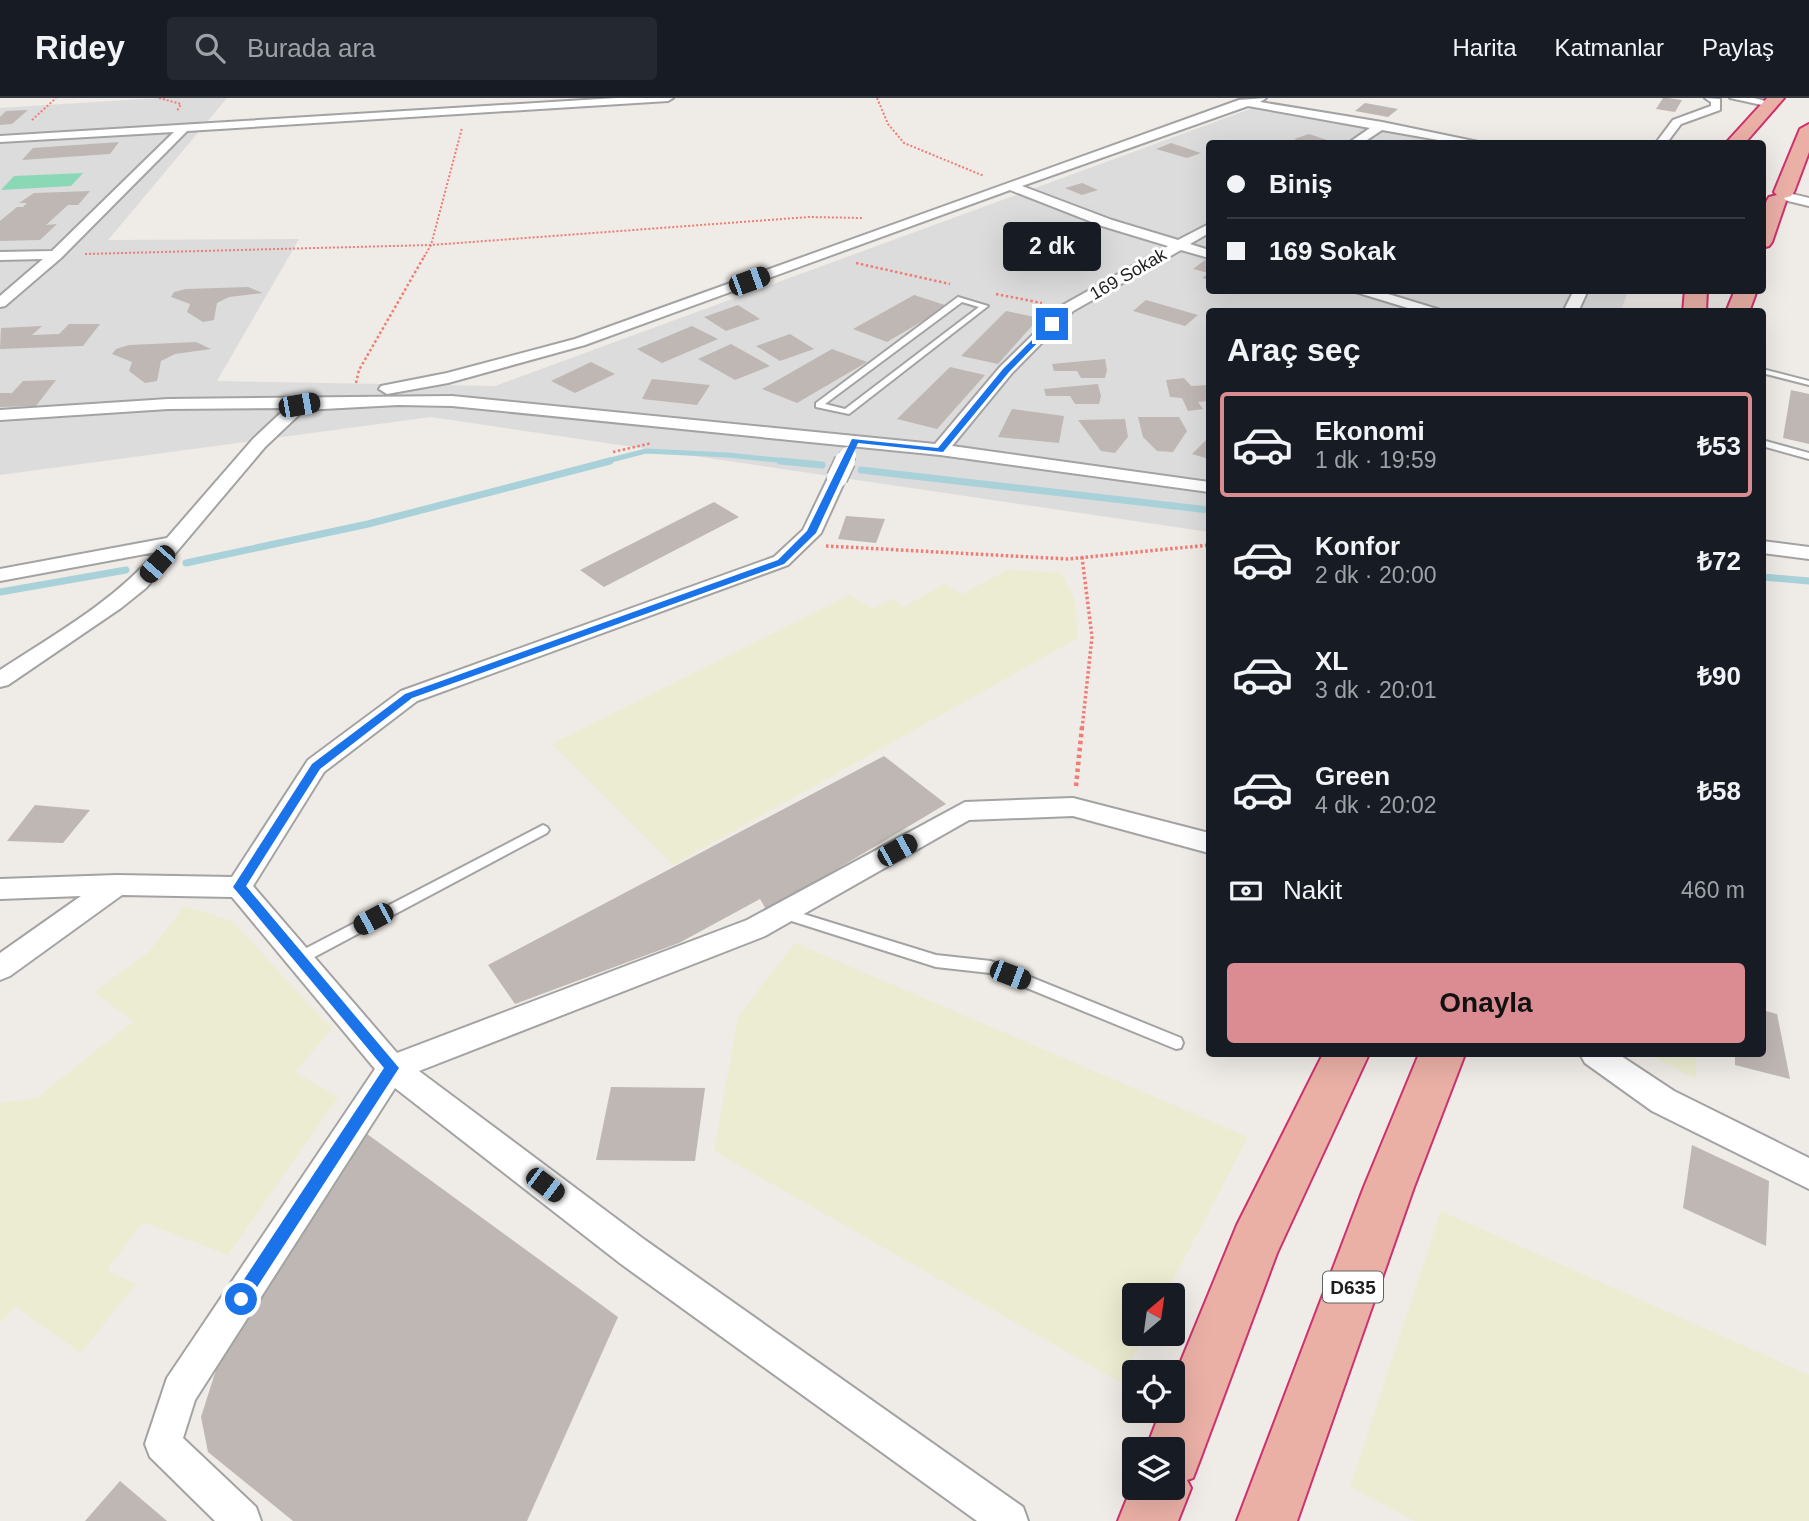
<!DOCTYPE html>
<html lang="tr">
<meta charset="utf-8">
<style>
:root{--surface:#171b24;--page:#242831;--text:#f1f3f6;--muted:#9ea1a6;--line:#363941;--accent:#da8c92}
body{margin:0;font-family:Arial,sans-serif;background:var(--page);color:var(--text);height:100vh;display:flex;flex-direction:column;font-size:26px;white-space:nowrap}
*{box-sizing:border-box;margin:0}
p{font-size:23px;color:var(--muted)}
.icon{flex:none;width:38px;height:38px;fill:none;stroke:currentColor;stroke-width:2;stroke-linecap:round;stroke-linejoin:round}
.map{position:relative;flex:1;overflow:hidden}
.panel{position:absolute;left:1206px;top:210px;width:560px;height:749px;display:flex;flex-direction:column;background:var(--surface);border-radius:7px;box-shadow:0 7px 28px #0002}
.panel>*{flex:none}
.banner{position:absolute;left:1206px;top:42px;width:560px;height:154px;border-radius:7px;box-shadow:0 7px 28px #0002;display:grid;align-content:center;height:154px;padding:0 21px;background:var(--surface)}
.needle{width:46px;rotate:29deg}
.controls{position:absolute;left:1122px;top:1185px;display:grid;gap:14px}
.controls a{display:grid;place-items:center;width:63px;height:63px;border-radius:7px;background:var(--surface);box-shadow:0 7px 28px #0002;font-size:35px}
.end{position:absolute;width:32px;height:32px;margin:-16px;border:9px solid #1a73e8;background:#fff;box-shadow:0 0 0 4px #fff}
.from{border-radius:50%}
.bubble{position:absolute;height:49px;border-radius:7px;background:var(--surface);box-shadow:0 7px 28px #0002;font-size:23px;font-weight:700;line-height:49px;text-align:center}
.car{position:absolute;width:21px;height:42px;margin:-21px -10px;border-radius:9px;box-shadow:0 0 5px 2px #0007;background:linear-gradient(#222 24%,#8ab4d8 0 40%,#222 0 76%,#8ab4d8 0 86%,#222 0)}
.banner b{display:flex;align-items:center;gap:24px;height:66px;font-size:26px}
.banner b+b{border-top:2px solid var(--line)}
.banner i{width:18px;height:18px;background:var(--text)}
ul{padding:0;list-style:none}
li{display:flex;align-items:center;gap:21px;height:105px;margin:0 14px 10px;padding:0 7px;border:4px solid transparent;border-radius:7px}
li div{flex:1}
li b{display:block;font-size:26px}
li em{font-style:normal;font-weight:700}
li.selected{border-color:var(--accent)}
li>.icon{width:63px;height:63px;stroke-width:1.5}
h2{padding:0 21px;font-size:32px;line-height:84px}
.pay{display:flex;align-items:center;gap:18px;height:77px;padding:0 21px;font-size:26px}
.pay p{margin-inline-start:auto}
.button{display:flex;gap:14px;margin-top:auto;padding:14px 21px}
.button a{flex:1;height:80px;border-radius:7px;background:var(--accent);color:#111;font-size:28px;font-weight:700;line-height:80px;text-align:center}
header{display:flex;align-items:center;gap:42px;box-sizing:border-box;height:98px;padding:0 35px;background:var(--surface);border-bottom:2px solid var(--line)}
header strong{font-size:33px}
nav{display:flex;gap:38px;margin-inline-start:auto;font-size:24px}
.search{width:490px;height:63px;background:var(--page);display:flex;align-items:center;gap:18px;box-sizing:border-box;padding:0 24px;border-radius:7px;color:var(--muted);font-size:26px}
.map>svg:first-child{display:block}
.residential{fill:#dddcdc}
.farmland{fill:#ececd2}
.pitch{fill:#8ad8b6}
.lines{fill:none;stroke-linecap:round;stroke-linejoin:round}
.stream-far1{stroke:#a9d1d9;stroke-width:5}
.stream{stroke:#a9d1d9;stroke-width:7}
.building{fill:#bfb7b3}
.service-casing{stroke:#a3a3a3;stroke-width:4}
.minor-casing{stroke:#a3a3a3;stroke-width:4}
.trunk-casing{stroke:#ce326f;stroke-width:4}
.path-far3{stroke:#f07c76;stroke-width:2;stroke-dasharray:2 2;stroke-linecap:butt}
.path-far2{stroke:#f07c76;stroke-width:2.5;stroke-dasharray:2.5 2.5;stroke-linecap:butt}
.path-far1{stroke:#f07c76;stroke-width:3.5;stroke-dasharray:2.5 2.5;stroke-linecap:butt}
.path{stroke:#f07c76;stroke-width:4.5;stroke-dasharray:3.5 3.5;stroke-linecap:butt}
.service{fill:#fff;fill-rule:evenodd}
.minor{fill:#fff;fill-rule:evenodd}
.trunk{fill:#eab0a6;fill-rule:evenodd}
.minor-bridge-far1-casing{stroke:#a3a3a3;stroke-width:18;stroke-linecap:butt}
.minor-bridge-casing{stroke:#a3a3a3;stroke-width:23;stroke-linecap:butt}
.minor-bridge-far1{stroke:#fff;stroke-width:16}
.minor-bridge{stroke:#fff;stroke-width:20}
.route{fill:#1a73e8}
.labels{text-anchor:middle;stroke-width:6;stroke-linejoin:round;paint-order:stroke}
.far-street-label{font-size:18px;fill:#1f1f1f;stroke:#fff}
.shield{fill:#fff;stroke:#626262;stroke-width:2}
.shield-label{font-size:19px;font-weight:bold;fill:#1f1f1f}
</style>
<header>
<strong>Ridey</strong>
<div class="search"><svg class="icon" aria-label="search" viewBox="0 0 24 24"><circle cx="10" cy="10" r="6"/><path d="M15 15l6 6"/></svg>Burada ara</div>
<nav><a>Harita</a><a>Katmanlar</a><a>Paylaş</a></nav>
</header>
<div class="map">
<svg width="1809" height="1423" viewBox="0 0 1809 1423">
<rect width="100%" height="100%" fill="#efebe6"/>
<!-- residential -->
<path class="residential" d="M159,0h68l-119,142 191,-1 -82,142 278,5 758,-278 190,35 -234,1v146l419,1 -7,20 -412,1v220l-778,-115 -431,58v-367z"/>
<!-- farmland -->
<g class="farmland">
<path d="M1008,472l53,3 14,28 3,37 -405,227 -121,-121 297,-149 24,14 19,-10 12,8 40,-23 18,10z"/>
<path d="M184,808l48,15 100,108 -37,43 43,25 -110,158 -85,-33 -36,48 29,14 -55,69 -65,-46 -16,16v-220l37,-5 96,-77 -39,-29 55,-40z"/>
<path d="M795,845l453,194 -83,158h-31v39h11l-25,48 -406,-231 24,-134z"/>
<path d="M1647,956h48l1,25z"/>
<path d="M1441,1113l368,164v146h-394l-65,-34z"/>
</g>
<!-- pitch -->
<path class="pitch" d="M83,75l-12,13 -70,4 13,-14z"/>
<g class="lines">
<!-- stream-far1 -->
<path class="stream-far1" d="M603,364l43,-11 82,4 69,7"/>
<!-- stream -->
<g class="stream">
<path d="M780,363l42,4"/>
<path d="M861,372l348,40"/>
<path d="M186,465l182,-39 242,-63"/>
<path d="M1762,479l47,4"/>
<path d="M0,494l126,-22"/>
</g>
</g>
<!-- building -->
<g class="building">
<path d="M1663,0h5l14,2 -7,12 -19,-3z"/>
<path d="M1365,5l33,6 -10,8 -33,-6z"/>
<path d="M28,12l-16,14 -12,1v-8l6,-6z"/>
<path d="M1309,36l27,9v1h-28l-14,-5z"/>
<path d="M119,44l-9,12 -88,6 11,-12z"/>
<path d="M1171,45l30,10 -14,5 -31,-9z"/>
<path d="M1082,85l16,7 -16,5 -17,-7z"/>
<path d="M90,93l-12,14h-10l-22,20 11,-1 -17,16 -40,1v-20l17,-14h6l4,-4h-8l15,-10z"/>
<path d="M1205,162l4,1v19l-7,-2 6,-5 -15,-4z"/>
<path d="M248,189l15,6 -34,4 -12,6 -3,17 -11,2 -16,-10 3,-8 -19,-7 3,-5 12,-3z"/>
<path d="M914,197l34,11 -61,36 -34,-13z"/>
<path d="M1146,202l52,15 -13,11 -52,-15z"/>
<path d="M738,207l22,14 -34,12 -22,-14z"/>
<path d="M1006,213l33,7 -41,46 -37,-8z"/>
<path d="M69,226h31l-17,22 -83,3 1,-21 41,-2 -10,9 27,-1z"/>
<path d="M692,228l26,13 -56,24 -25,-14z"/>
<path d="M790,236l24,15 -34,12 -24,-15z"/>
<path d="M196,244l15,7 -36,5 -14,7 -4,20 -12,2 -16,-12 3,-9 -20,-8 4,-5 13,-4z"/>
<path d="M731,246l39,22 -35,14 -37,-21z"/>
<path d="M832,251l35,13 -70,41 -35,-14z"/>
<path d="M1105,261l2,11 -2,8h-24l-4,-7h-23l-2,-7z"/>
<path d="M591,264l24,12 -40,19 -24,-12z"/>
<path d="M950,269l35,8 -48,54 -40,-10z"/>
<path d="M1184,280l7,8 18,-1v16l-11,1 5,7 -15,2 -6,-13 -12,-1 -4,-17z"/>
<path d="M652,281l58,6 -13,20 -55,-6z"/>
<path d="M56,282l-20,26 -36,1v-14h12l11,-12z"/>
<path d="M1098,286l3,12 -2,8h-24l-5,-8h-24l-2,-7z"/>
<path d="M1791,292l18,4v50l-26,-6z"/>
<path d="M1012,311l52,7 -5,27 -61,-6z"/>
<path d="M1138,319h41l8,14 -14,21 -16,-1 -14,-14z"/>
<path d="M1125,321l3,18 -13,16 -14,-2 -23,-31z"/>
<path d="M1209,339v22l-17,-5z"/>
<path d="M714,404l25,15 -135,70 -24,-17z"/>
<path d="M846,418l39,3 -9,24 -38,-4z"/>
<path d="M884,658l62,48 -179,107 -7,-12 -81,44 -164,61 -27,-39z"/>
<path d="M35,707l55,5 -27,33 -56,-2z"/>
<path d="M1762,912l15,4 13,65 -55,-14v-11h27z"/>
<path d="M611,989l94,1 -10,73 -99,-1z"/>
<path d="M363,1033l255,186 -91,204h-234l-85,-69 -7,-35 20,-63z"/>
<path d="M1692,1047l77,36 -3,65 -83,-38z"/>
<path d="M120,1383l47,40h-82z"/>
</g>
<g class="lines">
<defs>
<g id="service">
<path d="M958,199l30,9 -139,108 -33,-7v-4zM962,204l17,5 -134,102 -20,-5z"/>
<path d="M1762,271l47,12v4l-47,-12z"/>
<path d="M1762,342l47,13v6l-47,-13z"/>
<path d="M543,727l4,2 2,3 -2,3 -242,129 -5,2 -5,-2 -2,-4 2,-4z"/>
<path d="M784,810l152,47 55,6 190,77 2,5 -2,5 -5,1 -186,-76 -54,-6 -157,-50 -2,-4 2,-4z"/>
</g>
<g id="minor">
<path d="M616,0h57l-5,3 -481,30 -126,127 -56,48 -5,1v-11l43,-37 -43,1v-8l52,-1 122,-119 -174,10v-6z"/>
<path d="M1266,0l-6,4 122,20 106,22h-27l-79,-14 -21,14h-14l23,-16 -122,-22 -226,80 90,34 66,20 31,-16v9l-19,11 19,6v8l-28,-8 -108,61 -61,62 -60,73 257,36v10l-269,-37 -488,-49 -54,-1 -94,5 -39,37 -119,141 -25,20 -113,77 -8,2v-17c55,-36 113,-68 156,-118l-156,29v-12l167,-31 86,-99 33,-31 -118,1 -168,11v-10l168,-11 284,-3 483,48 65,-77 63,-62 105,-59 -66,-20 -92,-36 -425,155 -137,38 -61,11 -8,-5 2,-3 66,-13 128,-34 664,-239z"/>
<path d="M1705,0l15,1v11l-39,14 -15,20h-11l18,-24 38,-14v-4z"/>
<path d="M1730,0h24l22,6 -5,3z"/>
<path d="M1784,94l25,6v8l-29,-7 -2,-3z"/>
<path d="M1349,192h26l72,22h-26z"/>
<path d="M1574,192h14l-10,22h-15z"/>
<path d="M837,375l9,5 -25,55 -33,32 -371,136 -93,71 -71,114 144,167 350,-133 218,-118 108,-4 136,35v20l-136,-37 -104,4 -204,116 -346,135 226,169 378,267 5,14h-51l-356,-257 -226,-176 -200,312 -12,38 73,69 5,14h-46l-65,-64 -5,-13 22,-66 208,-309 -143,-172 -110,-2 -112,81 -10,4v-27l81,-57 -81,3v-20l117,-4 115,2 76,-117 93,-69 373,-134 29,-27 25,-52z"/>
<path d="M1762,443l47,6v12l-47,-6z"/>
<path d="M1580,956h38l56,37 135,67v31l-157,-78 -67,-48z"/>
</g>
<g id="trunk">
<path d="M1767,0h17l-40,46h-19z"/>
<path d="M1809,26v28l-15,40 -3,4 -7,2 2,3 -14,41 -3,4 -7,2c0,-17 -3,-36 7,-51l8,-2 -3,-3 26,-63z"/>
<path d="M1685,192h22l-1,22h-23z"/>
<path d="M1735,192h22l-8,22h-23z"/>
<path d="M1323,956h46l-92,199 -76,204 -8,21 -6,2 4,8 -13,33h-60l16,-40v7h38v-39h-26l15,-39h11v-27l65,-158z"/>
<path d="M1419,956h46l-51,133 -117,334h-60l127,-334z"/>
</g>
</defs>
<!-- service casing -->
<use href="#service" class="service-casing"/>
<!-- minor casing -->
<use href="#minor" class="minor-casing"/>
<!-- trunk casing -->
<use href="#trunk" class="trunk-casing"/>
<!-- path-far3 -->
<g class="path-far3">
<path d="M159,0l22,6 -4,7"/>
<path d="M877,0l11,26 16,19 80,33"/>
<path d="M32,22l24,-22"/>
<path d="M85,156l346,-9 378,-28 53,1"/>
<path d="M424,159l7,-12 31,-117"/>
</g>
<!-- path-far2 -->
<g class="path-far2">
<path d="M856,165l94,21"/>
<path d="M996,196l46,9"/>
<path d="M356,285l3,-13 66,-115"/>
<path d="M613,354l39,-9"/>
</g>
<!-- path-far1 -->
<g class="path-far1">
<path d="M826,448l242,13 141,-14"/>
<path d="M1082,459l10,80 -10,92"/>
</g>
<!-- path -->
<path class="path" d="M1076,688l6,-59"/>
<!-- service -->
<use href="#service" class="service"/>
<!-- minor -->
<use href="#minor" class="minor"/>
<!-- trunk -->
<use href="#trunk" class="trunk"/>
<defs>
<path id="minor-bridge-far1" d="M845,364l3,-7"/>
<path id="minor-bridge" d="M837,380l8,-17"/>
</defs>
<!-- minor-bridge-far1 casing -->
<use href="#minor-bridge-far1" class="minor-bridge-far1-casing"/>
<!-- minor-bridge casing -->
<use href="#minor-bridge" class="minor-bridge-casing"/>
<!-- minor-bridge-far1 -->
<use href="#minor-bridge-far1" class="minor-bridge-far1"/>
<!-- minor-bridge -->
<use href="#minor-bridge" class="minor-bridge"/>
</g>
<!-- route -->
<path class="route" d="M1050,224l6,2 -47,48 -66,80 -85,-9 -42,90 -32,31 -372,134 -92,71 -74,117 153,182 -153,236 -5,3 -6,-3 -2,-5 2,-6 149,-225 -151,-181 79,-123 93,-70 373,-134 29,-29 45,-92 86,9 65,-79z"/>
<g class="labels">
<!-- far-street labels -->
<g class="far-street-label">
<text transform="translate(1128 176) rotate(-30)" y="6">169 Sokak</text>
</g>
<!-- shield labels -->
<rect class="shield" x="1323" y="1173.5" width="60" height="31" rx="5"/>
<g class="shield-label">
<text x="1353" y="1196">D635</text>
</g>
</g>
</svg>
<div class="controls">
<a><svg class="needle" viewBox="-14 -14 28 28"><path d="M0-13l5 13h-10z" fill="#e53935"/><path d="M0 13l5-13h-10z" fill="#9ea1a6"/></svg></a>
<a><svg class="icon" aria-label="locate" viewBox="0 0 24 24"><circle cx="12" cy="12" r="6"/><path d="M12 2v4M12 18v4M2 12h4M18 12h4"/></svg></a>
<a><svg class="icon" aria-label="layers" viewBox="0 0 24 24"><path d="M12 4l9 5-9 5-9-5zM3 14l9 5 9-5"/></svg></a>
</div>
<i class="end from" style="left:241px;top:1201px"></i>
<i class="end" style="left:1052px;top:226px"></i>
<div class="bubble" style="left:1003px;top:124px;width:98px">2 dk</div>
<i class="car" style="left:749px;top:183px;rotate:70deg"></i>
<i class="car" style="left:299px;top:307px;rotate:80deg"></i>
<i class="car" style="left:157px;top:466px;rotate:221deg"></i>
<i class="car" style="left:897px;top:752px;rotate:61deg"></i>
<i class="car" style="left:373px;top:821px;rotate:242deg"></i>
<i class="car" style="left:1010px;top:877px;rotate:111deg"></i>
<i class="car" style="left:545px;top:1087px;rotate:127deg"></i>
<div class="banner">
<b><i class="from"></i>Biniş</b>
<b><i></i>169 Sokak</b>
</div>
<section class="panel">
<h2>Araç seç</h2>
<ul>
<li class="selected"><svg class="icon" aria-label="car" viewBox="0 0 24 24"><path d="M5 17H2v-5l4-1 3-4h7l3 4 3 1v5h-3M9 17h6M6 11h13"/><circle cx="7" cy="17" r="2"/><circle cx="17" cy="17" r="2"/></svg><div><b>Ekonomi</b><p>1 dk · 19:59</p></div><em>₺53</em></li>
<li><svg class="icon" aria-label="car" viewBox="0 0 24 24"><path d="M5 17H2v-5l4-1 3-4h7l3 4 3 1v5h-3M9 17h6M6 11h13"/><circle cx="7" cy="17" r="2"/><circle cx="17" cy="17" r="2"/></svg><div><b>Konfor</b><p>2 dk · 20:00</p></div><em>₺72</em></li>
<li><svg class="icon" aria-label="car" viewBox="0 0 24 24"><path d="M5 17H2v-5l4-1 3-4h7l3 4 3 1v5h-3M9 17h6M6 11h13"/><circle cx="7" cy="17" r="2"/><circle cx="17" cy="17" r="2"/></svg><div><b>XL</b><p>3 dk · 20:01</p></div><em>₺90</em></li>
<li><svg class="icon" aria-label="car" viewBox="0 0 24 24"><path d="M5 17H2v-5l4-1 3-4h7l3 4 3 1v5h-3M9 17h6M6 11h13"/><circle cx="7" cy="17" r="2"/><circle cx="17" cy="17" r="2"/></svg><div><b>Green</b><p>4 dk · 20:02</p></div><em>₺58</em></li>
</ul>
<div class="pay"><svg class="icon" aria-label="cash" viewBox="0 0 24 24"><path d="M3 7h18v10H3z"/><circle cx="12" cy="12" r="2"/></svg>Nakit<p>460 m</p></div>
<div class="button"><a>Onayla</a></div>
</section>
</div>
